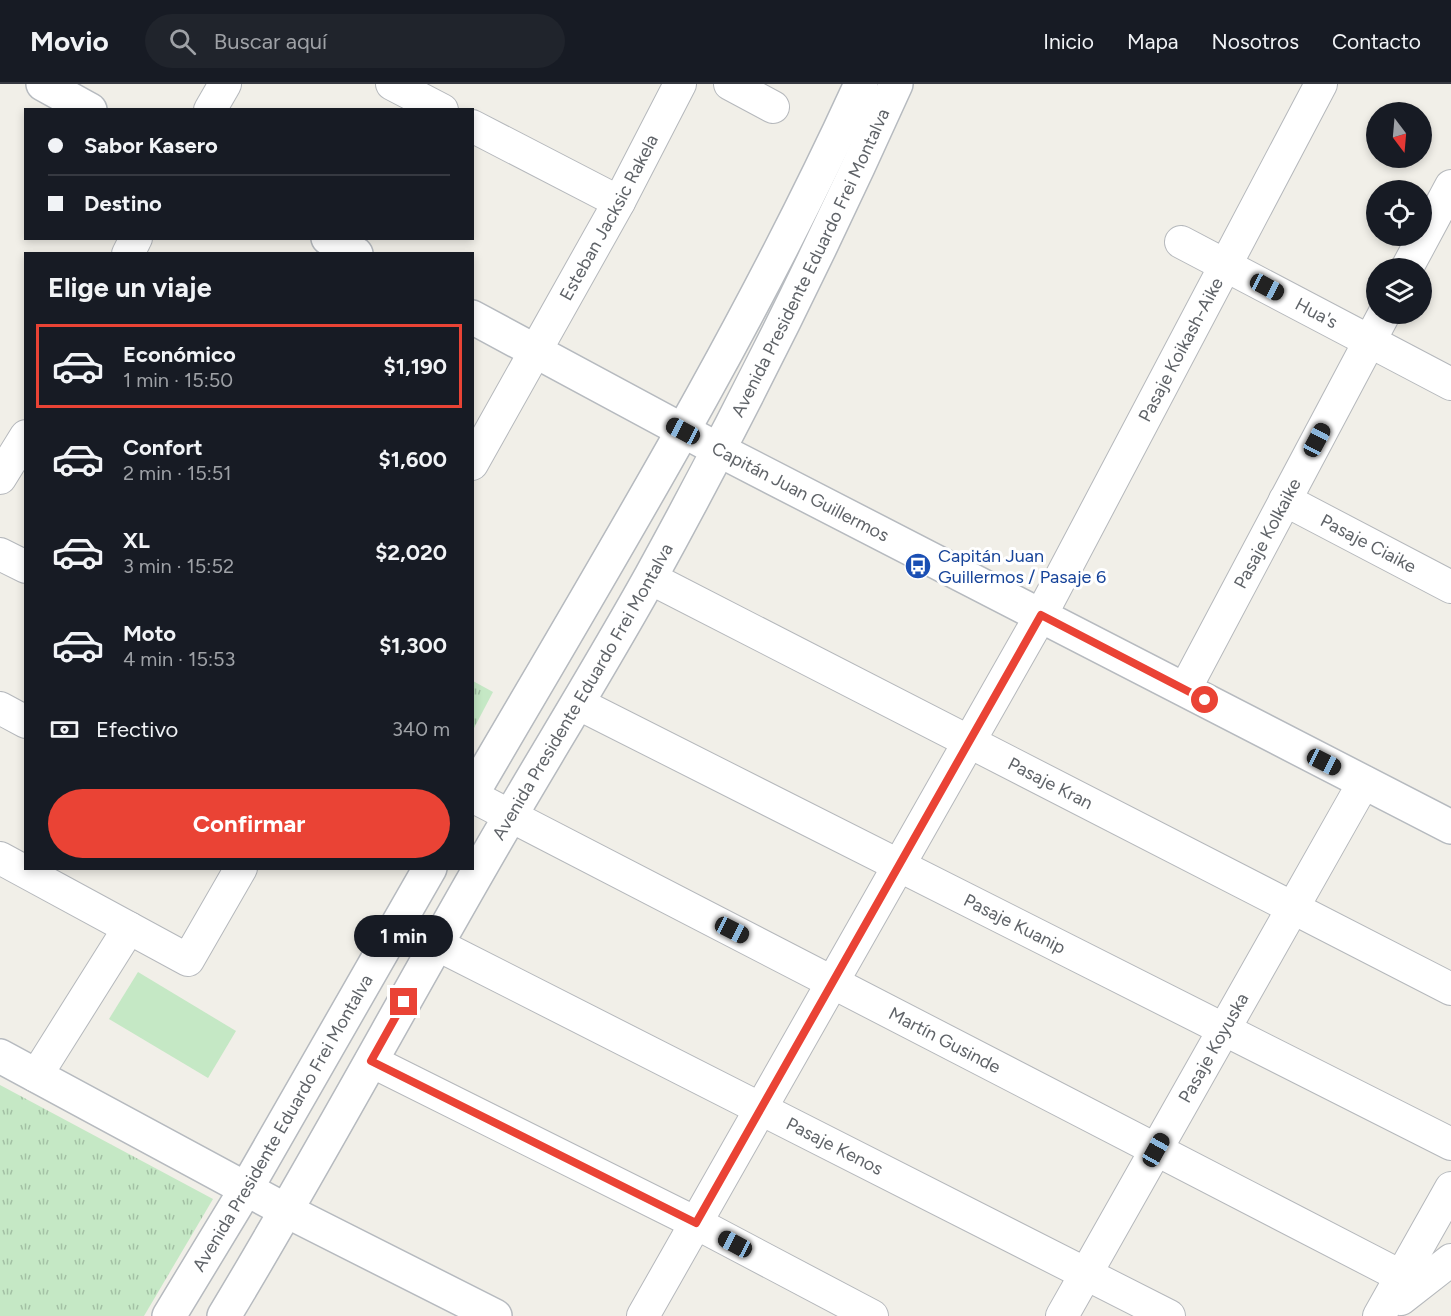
<!DOCTYPE html>
<html lang="es">
<meta charset="utf-8">
<style>
:root{--surface:#171b24;--page:#20242c;--text:#f1f3f6;--muted:#9ea1a6;--line:#363941;--accent:#ea4335}
body{margin:0;font-family:Figtree,sans-serif;background:var(--page);color:var(--text);height:100vh;display:flex;flex-direction:column;font-size:22px;white-space:nowrap}
*{box-sizing:border-box;margin:0}
p{font-size:20px;color:var(--muted)}
.icon{flex:none;width:33px;height:33px;fill:none;stroke:currentColor;stroke-width:2;stroke-linecap:round;stroke-linejoin:round}
.map{position:relative;flex:1;overflow:hidden}
.side{position:absolute;left:24px;top:168px;width:450px;height:618px;display:flex;flex-direction:column;background:var(--surface);border-radius:0px;box-shadow:0 3px 9px #0003}
.side>*{flex:none}
.banner{position:absolute;left:24px;top:24px;width:450px;height:132px;border-radius:0px;box-shadow:0 3px 9px #0003;display:grid;align-content:center;height:132px;padding:0 24px;background:var(--surface)}
.needle{width:39px;rotate:164deg}
.controls{position:absolute;left:1366px;top:18px;display:grid;gap:12px}
.controls a{display:grid;place-items:center;width:66px;height:66px;border-radius:50%;background:var(--surface);box-shadow:0 3px 9px #0003;font-size:30px}
.end{position:absolute;width:27px;height:27px;margin:-14px;border:8px solid #ea4335;background:#fff;box-shadow:0 0 0 3px #fff}
.from{border-radius:50%}
.bubble{position:absolute;height:42px;border-radius:21px;background:var(--surface);box-shadow:0 3px 9px #0003;font-size:20px;font-weight:700;line-height:42px;text-align:center}
.car{position:absolute;width:18px;height:36px;margin:-18px -9px;border-radius:8px;box-shadow:0 0 4px 2px #0007;background:linear-gradient(#222 24%,#8ab4d8 0 40%,#222 0 76%,#8ab4d8 0 86%,#222 0)}
.banner b{display:flex;align-items:center;gap:21px;height:57px;font-size:22px}
.banner b+b{border-top:2px solid var(--line)}
.banner i{width:15px;height:15px;background:var(--text)}
ul{padding:0;list-style:none}
li{display:flex;align-items:center;gap:18px;height:84px;margin:0 12px 9px;padding:0 12px;border:3px solid transparent;border-radius:0px}
li div{flex:1}
li b{display:block;font-size:22px}
li em{font-style:normal;font-weight:700}
li.active{border-color:var(--accent)}
li>.icon{width:54px;height:54px;stroke-width:1.5}
h2{padding:0 24px;font-size:27px;line-height:72px}
.pay{display:flex;align-items:center;gap:15px;height:66px;padding:0 24px;font-size:22px}
.pay p{margin-inline-start:auto}
.cta{display:flex;gap:12px;margin-top:auto;padding:12px 24px}
.cta a{flex:1;height:69px;border-radius:36px;background:var(--accent);color:#fff;font-size:24px;font-weight:700;line-height:69px;text-align:center}
header{display:flex;align-items:center;gap:36px;box-sizing:border-box;height:84px;padding:0 30px;background:var(--surface);border-bottom:2px solid var(--line)}
header strong{font-size:28px}
nav{display:flex;gap:33px;margin-inline-start:auto;font-size:21px}
.search{width:420px;height:54px;background:var(--page);display:flex;align-items:center;gap:15px;box-sizing:border-box;padding:0 21px;border-radius:33px;color:var(--muted);font-size:22px}
.map>svg:first-child{display:block}
.grass{fill:url(#grass-tufts)}
.garden{fill:#c5e8c5}
.lines{fill:none;stroke-linecap:round;stroke-linejoin:round}
.street-casing{stroke:#b5b8bc;stroke-width:34}
.secondary-casing{stroke:#b6babf;stroke-width:36}
.street{stroke:#fff;stroke-width:32}
.secondary{stroke:#fff;stroke-width:33}
.route{stroke:#ea4335;stroke-width:8}
.labels{text-anchor:middle;stroke-width:6;stroke-linejoin:round;paint-order:stroke}
.street-label{font-size:18px;fill:#5f6368;stroke:#fff}
.transit-label{font-size:18px;fill:#164399;stroke:#fff;text-anchor:start}
</style>
<header>
<strong>Movio</strong>
<div class="search"><svg class="icon" aria-label="search" viewBox="0 0 24 24"><circle cx="10" cy="10" r="6"/><path d="M15 15l6 6"/></svg>Buscar aquí</div>
<nav><a>Inicio</a><a>Mapa</a><a>Nosotros</a><a>Contacto</a></nav>
</header>
<div class="map">
<svg width="1451" height="1232" viewBox="0 0 1451 1232">
<defs>
<pattern id="grass-tufts" width="24" height="20" patternUnits="userSpaceOnUse" patternTransform="scale(1.5)"><rect width="24" height="20" fill="#c5e8c5"/><path d="M3 7l-1-3M5 7V3M7 7l1-3M15 17l-1-3M17 17v-4M19 17l1-3" fill="none" stroke="#a3c0a4"/></pattern>
</defs>
<rect width="100%" height="100%" fill="#f1efe8"/>
<!-- grass -->
<g class="grass">
<path d="M473,597l20,11 -20,38z"/>
<path d="M0,1001l213,114 -69,117h-144z"/>
</g>
<!-- garden -->
<path class="garden" d="M138,888l98,59 -28,47 -99,-59z"/>
<g class="lines">
<defs>
<g id="street">
<path d="M392,0l50,26"/>
<path d="M730,0l43,23"/>
<path d="M210,26l15,-26"/>
<path d="M472,42l147,76"/>
<path id="s1" d="M1181,158l270,142"/>
<path d="M128,170l8,-16"/>
<path d="M1407,184l44,-82"/>
<path id="s2" d="M472,380l147,-262 61,-118"/>
<path d="M0,394l26,-42"/>
<path id="s3" d="M1285,416l166,87"/>
<path d="M0,470l26,13"/>
<path id="s4" d="M650,494l801,411"/>
<path id="s5" d="M1185,605l199,-375"/>
<path id="s6" d="M579,620l872,440"/>
<path d="M0,624l26,14"/>
<path id="s7" d="M472,712l946,489"/>
<path d="M0,774l188,102 53,-92"/>
<path id="s8" d="M436,860l733,372"/>
<path d="M371,977l325,162 176,93"/>
<path d="M36,992l93,-148"/>
<path d="M1401,1215l50,-39"/>
<path id="s9" d="M643,1232l398,-701 280,-531"/>
<path id="s10" d="M1062,1232l302,-534"/>
<path d="M1379,1232l72,-128"/>
</g>
<g id="secondary">
<path d="M43,0l47,26"/>
<path d="M328,154l28,16"/>
<path id="s11" d="M472,233l247,133 732,377"/>
<path d="M472,710c136,-233 277,-464 389,-710"/>
<path d="M0,972l287,155 208,105"/>
<path id="s12" d="M169,1232l77,-127 184,-321"/>
<path id="s13" d="M224,1232c90,-149 172,-302 259,-453 55,-96 114,-190 168,-287 88,-160 170,-325 245,-492"/>
</g>
</defs>
<!-- street casing -->
<use href="#street" class="street-casing"/>
<!-- secondary casing -->
<use href="#secondary" class="secondary-casing"/>
<!-- street -->
<use href="#street" class="street"/>
<!-- secondary -->
<use href="#secondary" class="secondary"/>
</g>
<g class="lines">
<!-- route -->
<path class="route" d="M404,918l-33,59 325,162 345,-608 164,85"/>
</g>
<!-- icons -->
<defs>
<symbol id="bus-disc" viewBox="-11 -11 22 22"><circle r="9.5" fill="#1a4fb4" stroke="#fff"/><path d="M-5-6H5V4H4V6H2V4H-2V6H-4V4H-5ZM-3.5-4V0h7V-4ZM-3.5 1.2v1.5H-2V1.2ZM2 1.2v1.5H3.5V1.2Z" fill="#fff"/></symbol>
</defs>
<g fill-rule="evenodd">
<use href="#bus-disc" x="903" y="467" width="30" height="30"/>
</g>
<g class="labels">
<!-- street labels -->
<g class="street-label">
<text dy="6" stroke="none"><textPath href="#s2" startOffset="282">Esteban Jacksic Rakela</textPath></text>
<text dy="6" stroke="none"><textPath href="#s13" startOffset="1206">Avenida Presidente Eduardo Frei Montalva</textPath></text>
<text dy="6" stroke="none"><textPath href="#s1" startOffset="153">Hua's</textPath></text>
<text dy="6" stroke="none"><textPath href="#s9" startOffset="1106">Pasaje Koikash-Aike</textPath></text>
<text dy="6" stroke="none"><textPath href="#s11" startOffset="372">Capitán Juan Guillermos</textPath></text>
<text dy="6" stroke="none"><textPath href="#s5" startOffset="176">Pasaje Kolkaike</textPath></text>
<text dy="6" stroke="none"><textPath href="#s3" startOffset="94">Pasaje Ciaike</textPath></text>
<text dy="6" stroke="none"><textPath href="#s13" startOffset="720">Avenida Presidente Eduardo Frei Montalva</textPath></text>
<text dy="6" stroke="none"><textPath href="#s4" startOffset="450">Pasaje Kran</textPath></text>
<text dy="6" stroke="none"><textPath href="#s6" startOffset="488">Pasaje Kuanip</textPath></text>
<text dy="6" stroke="none"><textPath href="#s7" startOffset="532">Martín Gusinde</textPath></text>
<text dy="6" stroke="none"><textPath href="#s10" startOffset="308">Pasaje Koyuska</textPath></text>
<text dy="6" stroke="none"><textPath href="#s12" startOffset="224">Avenida Presidente Eduardo Frei Montalva</textPath></text>
<text dy="6" stroke="none"><textPath href="#s8" startOffset="447">Pasaje Kenos</textPath></text>
</g>
<!-- transit labels -->
<g class="transit-label">
<text x="938" y="478">Capitán Juan<tspan x="938" dy="21">Guillermos / Pasaje 6</tspan></text>
</g>
</g>
</svg>
<div class="controls">
<a><svg class="needle" viewBox="-14 -14 28 28"><path d="M0-13l5 13h-10z" fill="#e53935"/><path d="M0 13l5-13h-10z" fill="#9ea1a6"/></svg></a>
<a><svg class="icon" aria-label="locate" viewBox="0 0 24 24"><circle cx="12" cy="12" r="6"/><path d="M12 2v4M12 18v4M2 12h4M18 12h4"/></svg></a>
<a><svg class="icon" aria-label="layers" viewBox="0 0 24 24"><path d="M12 4l9 5-9 5-9-5zM3 14l9 5 9-5"/></svg></a>
</div>
<i class="end from" style="left:1205px;top:616px"></i>
<i class="end" style="left:404px;top:918px"></i>
<div class="bubble" style="left:354px;top:831px;width:99px">1 min</div>
<i class="car" style="left:1267px;top:203px;rotate:118deg"></i>
<i class="car" style="left:683px;top:347px;rotate:298deg"></i>
<i class="car" style="left:1317px;top:356px;rotate:28deg"></i>
<i class="car" style="left:1324px;top:678px;rotate:117deg"></i>
<i class="car" style="left:732px;top:846px;rotate:117deg"></i>
<i class="car" style="left:1156px;top:1066px;rotate:29deg"></i>
<i class="car" style="left:735px;top:1160px;rotate:298deg"></i>
<div class="banner">
<b><i class="from"></i>Sabor Kasero</b>
<b><i></i>Destino</b>
</div>
<section class="side">
<h2>Elige un viaje</h2>
<ul>
<li class="active"><svg class="icon" aria-label="car" viewBox="0 0 24 24"><path d="M5 17H2v-5l4-1 3-4h7l3 4 3 1v5h-3M9 17h6M6 11h13"/><circle cx="7" cy="17" r="2"/><circle cx="17" cy="17" r="2"/></svg><div><b>Económico</b><p>1 min · 15:50</p></div><em>$1,190</em></li>
<li><svg class="icon" aria-label="car" viewBox="0 0 24 24"><path d="M5 17H2v-5l4-1 3-4h7l3 4 3 1v5h-3M9 17h6M6 11h13"/><circle cx="7" cy="17" r="2"/><circle cx="17" cy="17" r="2"/></svg><div><b>Confort</b><p>2 min · 15:51</p></div><em>$1,600</em></li>
<li><svg class="icon" aria-label="car" viewBox="0 0 24 24"><path d="M5 17H2v-5l4-1 3-4h7l3 4 3 1v5h-3M9 17h6M6 11h13"/><circle cx="7" cy="17" r="2"/><circle cx="17" cy="17" r="2"/></svg><div><b>XL</b><p>3 min · 15:52</p></div><em>$2,020</em></li>
<li><svg class="icon" aria-label="car" viewBox="0 0 24 24"><path d="M5 17H2v-5l4-1 3-4h7l3 4 3 1v5h-3M9 17h6M6 11h13"/><circle cx="7" cy="17" r="2"/><circle cx="17" cy="17" r="2"/></svg><div><b>Moto</b><p>4 min · 15:53</p></div><em>$1,300</em></li>
</ul>
<div class="pay"><svg class="icon" aria-label="cash" viewBox="0 0 24 24"><path d="M3 7h18v10H3z"/><circle cx="12" cy="12" r="2"/></svg>Efectivo<p>340 m</p></div>
<div class="cta"><a>Confirmar</a></div>
</section>
</div>
